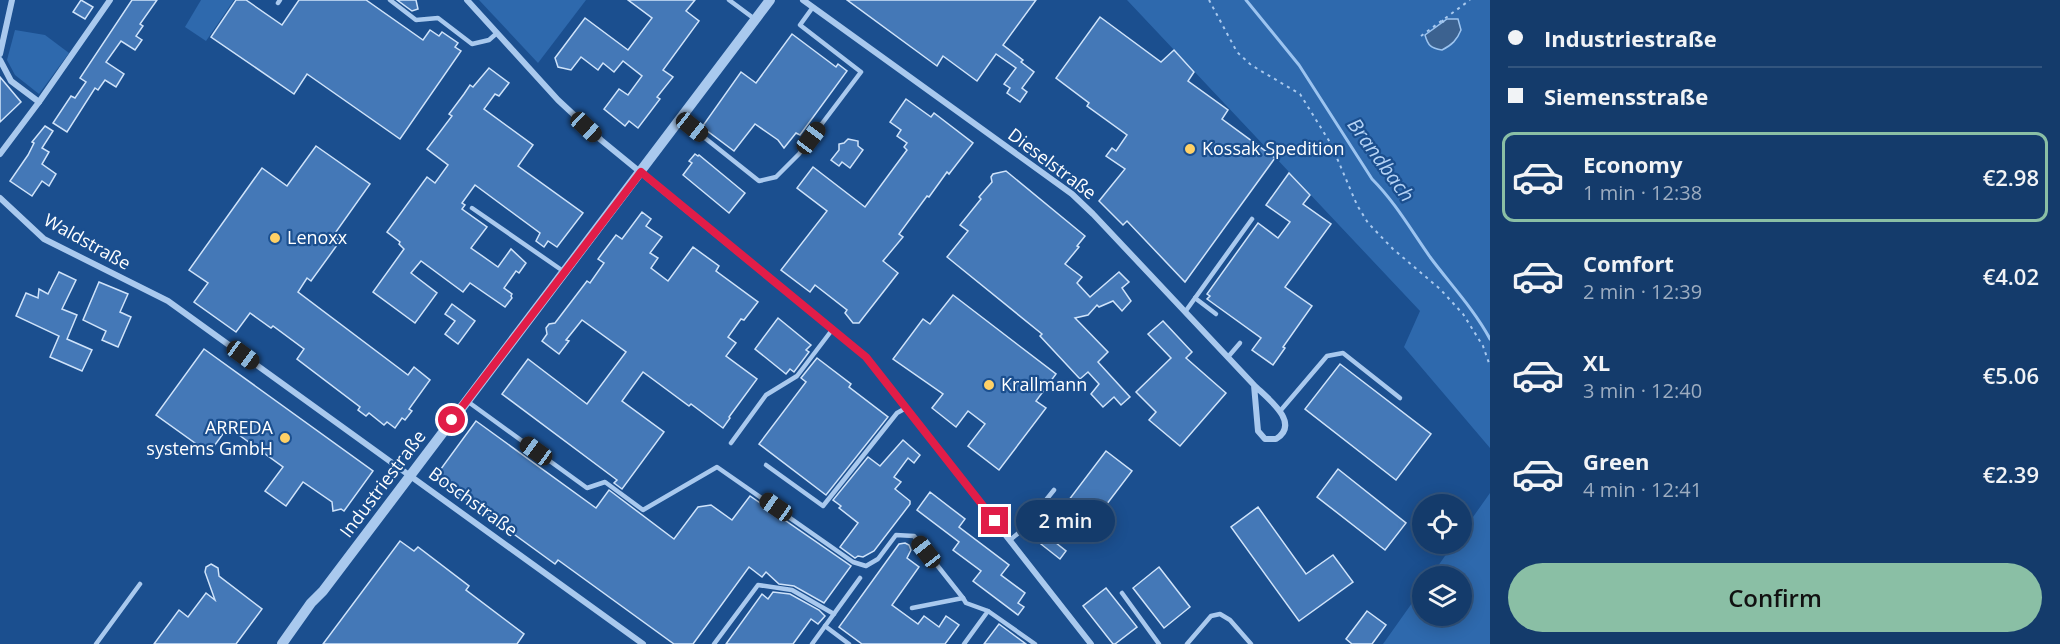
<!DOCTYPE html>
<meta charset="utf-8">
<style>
:root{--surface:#143b6b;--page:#214673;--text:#f1f3f6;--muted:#9dadc1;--line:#33557e;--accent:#8abfa5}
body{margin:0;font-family:"Open Sans",sans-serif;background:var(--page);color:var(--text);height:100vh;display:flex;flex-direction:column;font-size:22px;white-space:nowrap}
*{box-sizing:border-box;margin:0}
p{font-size:20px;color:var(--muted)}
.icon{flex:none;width:33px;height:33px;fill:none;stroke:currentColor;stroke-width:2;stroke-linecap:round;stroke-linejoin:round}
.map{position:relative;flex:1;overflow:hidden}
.side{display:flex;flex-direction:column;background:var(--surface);width:570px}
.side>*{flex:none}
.banner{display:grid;align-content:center;height:132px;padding:0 18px;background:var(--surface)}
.controls{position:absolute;left:1412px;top:494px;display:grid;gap:12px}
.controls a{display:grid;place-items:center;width:60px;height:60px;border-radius:50%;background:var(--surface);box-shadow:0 3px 15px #0003,0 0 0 2px var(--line);font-size:30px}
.end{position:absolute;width:27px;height:27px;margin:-14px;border:8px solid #e11d48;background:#fff;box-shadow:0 0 0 3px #fff}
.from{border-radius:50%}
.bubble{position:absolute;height:42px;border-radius:21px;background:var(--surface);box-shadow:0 3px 15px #0003,0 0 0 2px var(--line);font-size:20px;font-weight:600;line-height:42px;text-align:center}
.car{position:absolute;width:18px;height:36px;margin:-18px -9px;border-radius:8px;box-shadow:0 0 4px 2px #0007;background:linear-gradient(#222 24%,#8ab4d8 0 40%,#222 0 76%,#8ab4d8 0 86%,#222 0)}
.banner b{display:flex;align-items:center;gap:21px;height:57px;font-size:22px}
.banner b+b{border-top:2px solid var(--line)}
.banner i{width:15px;height:15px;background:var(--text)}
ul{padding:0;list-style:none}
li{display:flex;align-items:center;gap:18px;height:90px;margin:0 12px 9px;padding:0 6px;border:3px solid transparent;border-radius:12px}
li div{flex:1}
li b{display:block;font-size:22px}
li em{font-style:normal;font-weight:600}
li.selected{border-color:var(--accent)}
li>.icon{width:54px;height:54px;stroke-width:1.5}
.cta{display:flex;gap:12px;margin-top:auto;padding:12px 18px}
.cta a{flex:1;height:69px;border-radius:36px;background:var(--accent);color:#111;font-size:24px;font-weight:600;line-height:69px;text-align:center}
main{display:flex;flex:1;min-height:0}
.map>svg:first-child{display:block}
.green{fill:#2e69ad}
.water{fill:#3c6290;stroke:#9cc4f0;stroke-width:1.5}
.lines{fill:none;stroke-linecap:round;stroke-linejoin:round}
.stream{stroke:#9cc4f0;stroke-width:3}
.building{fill:#4478b7;stroke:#cfe3fa;stroke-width:1.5}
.path{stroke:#a9c9ee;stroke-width:2;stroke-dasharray:3 4.5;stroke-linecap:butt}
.service{stroke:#a9c9ee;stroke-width:4.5}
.minor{stroke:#a9c9ee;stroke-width:6}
.tertiary{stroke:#a9c9ee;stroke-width:10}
.route{stroke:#e11d48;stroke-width:8}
.poi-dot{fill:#ffd166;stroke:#1b4f8f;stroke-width:2}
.labels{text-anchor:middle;stroke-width:4.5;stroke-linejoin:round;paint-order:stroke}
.poi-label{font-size:18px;fill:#fff;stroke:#1b4f8f;text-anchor:start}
.street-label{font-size:18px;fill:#fff;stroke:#1b4f8f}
.water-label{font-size:20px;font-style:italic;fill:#b5d3f5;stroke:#1b4f8f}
</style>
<main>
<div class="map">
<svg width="1490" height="644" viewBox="0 0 1490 644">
<rect width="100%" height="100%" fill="#1b4f8f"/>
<!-- green -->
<g class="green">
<path d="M201,0h33l-28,41 -21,-14z"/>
<path d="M479,0h107l-48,63z"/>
<path d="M1127,0h363v448l-86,-101 16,-36z"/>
<path d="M15,30l30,5 24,18 -30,41 -24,-19 -8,-15z"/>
<path d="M1490,493v151h-107l39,-55v26h39v-39h-30l23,-33h7v-9z"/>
</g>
<!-- water -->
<path class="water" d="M1447,19h11l3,11c-4,10 -9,15 -19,20 -11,-2 -14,-4 -17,-15z"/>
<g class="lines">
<!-- stream -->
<path class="stream" d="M1246,0l53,65 73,114c23,23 39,51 58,78 20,27 44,52 60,82"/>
</g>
<!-- building -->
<g class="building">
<path d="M81,0l12,7 -8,12 -12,-7z"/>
<path d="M132,0h25l-17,24 3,2 -7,10 6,4 -7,10 -14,-9 -15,21 18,12 -8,13 -11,-7 -7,10 -3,-2 -28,44 -14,-9 18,-27 4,2 11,-16 -6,-4z"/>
<path d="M236,0h10l36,25 17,-25h67l57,40 7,-10 9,6 3,-4 16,11 -3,4 6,4 -61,88 -93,-65 -13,20 -83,-57z"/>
<path d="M397,0h19l2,9 -6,2z"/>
<path d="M628,0h67l-9,11 13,10 -36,49 10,7 -16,20 3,2 -22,29 -9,-7 -4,5 -21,-17 15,-20 9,6 14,-19 -19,-15 -9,11 -11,-9 -5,7 -17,-13 -10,13 -13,-3 -3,-9 30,-40 43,32 24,-32z"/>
<path d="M847,0h189l-33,45 20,15 -2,2 13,10 -12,16 5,4 -7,10 -13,-9 3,-5 -6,-4 12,-16 -20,-14 -19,27 -34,-25 -6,10z"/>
<path d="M1100,17l61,45 13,-12 20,22 -6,9 40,29 -6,9 53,39 -90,124 -58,-61 -4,4 -24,-24 26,-32 -19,-13 6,-8 4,3 11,-16 -40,-29 2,-3 -33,-25z"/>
<path d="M792,34l44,33 2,-3 9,7 -47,64 -4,-2 -12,15 -6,-8 -23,-16 -21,27 -32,-24 39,-55 15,11z"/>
<path d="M489,68l20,15 -10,13 -4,-2 -11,15 49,36 -15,21 65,47 -26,34 -9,-6 -4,6 -8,-6 4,-8 -65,-48 -13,18 3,2 -3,4 25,18 -16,21 27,19 13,-18 15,14 -7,10 -3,-2 -12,17 8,6 -1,2 1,2 -7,9 -35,-24 -7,9 -42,-31 -10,12 26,20 -22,30 -42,-31 31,-43 -5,-5 1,-2 -13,-10 40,-55 8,6 13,-18 -21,-16 25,-33 -3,-2 15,-20 6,-9 3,2z"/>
<path d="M0,77l21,25 -21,20z"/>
<path d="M906,99l25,18 3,-4 39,30 -24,31 -2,-2 -18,25 -2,-1 -28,38 4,3 -20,24 15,12 -39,50h-6l-8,-10 2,-3 -32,-25 -5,7 -29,-22 46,-59 -30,-23 16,-21 52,40 42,-57 -3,-3 3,-4 -10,-7 4,-6 -11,-8z"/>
<path d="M45,126l8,5 -11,17 7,4 -7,12 14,10 -7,12 -7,-5 -10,15 -22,-15 18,-26 6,-12 -2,-1z"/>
<path d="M848,139l10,2v5l5,4 -13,18 -8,-6 -3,4 -8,-6 8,-10v-6l5,-1z"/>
<path d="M316,146l54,38 -37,52 7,5 -29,40 -4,-3 -9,14 110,83 6,-8 16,13 -21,29 3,2 -7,9 -3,-2 -7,10 -8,-6 -3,3 -15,-12 -3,3 -8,-6 2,-3 -63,-48 7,-10 -31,-23 -2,2 -21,-15 -14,19 -42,-30 14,-19 -19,-13 73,-102 25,18z"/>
<path d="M695,154l3,2 1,-1 46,38 -16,20 -46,-38 9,-12 -3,-2z"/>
<path d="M1006,171l79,65 -8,10 2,1 -14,17 17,13 -5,6 13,14 29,-25 10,10 -7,6 9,13 -9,10 -9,-10 -14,6 -2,-2 -9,10 -13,3 33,34 -10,10 32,35 -9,8 -7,-8 -11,10 -12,-13 8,-10 -11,-12 -8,7 -40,-43 2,-2 -95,-77 21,-26 -8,-6 21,-26 -2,-2 13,-15 -1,-5 2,-3z"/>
<path d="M1289,173l21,22 -7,9 28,20 -46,63 27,19 -29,41 2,1 -12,17 -21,-15 9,-12 -54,-39 3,-3 -3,-2 51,-71 20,15 12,-16 -24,-17z"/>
<path d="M642,212l9,7 -5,7 16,11 -12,16 8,5 -7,10 17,13 25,-34 26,19 -3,5 42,31 -14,18 -3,-1 -13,18 8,6 -10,13 31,23 -28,38 1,1 -7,10 -32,-24 -2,2 -46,-34 -21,29 42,31 -42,57 -8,-6 3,-3 -115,-86 26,-35 59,45 39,-52 -44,-32 -16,20 3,1 -10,13 -17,-13 5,-7 -1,-6 3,-4 6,-1 32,-42 3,2 14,-20 -6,-4 18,-24 6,4z"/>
<path d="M59,272l17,8 -14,29 15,6 -10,24 25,11 -10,21 -32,-14 9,-21 -43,-20 10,-23 12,5 1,-9 9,5z"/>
<path d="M99,282l29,12 -8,18 11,5 -13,30 -16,-7 4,-9 -23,-11z"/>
<path d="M953,295l103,79 -20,27 10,7 -47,62 -31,-24 17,-22 -17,-13 -12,16 -24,-19 11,-14 -50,-35 30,-40 7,5z"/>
<path d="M452,304l23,17 -17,23 -13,-10 10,-13 -10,-7z"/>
<path d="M778,318l33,27 -5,5 3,2 -15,20 -4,-3 -4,5 -31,-25z"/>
<path d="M1163,321l29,31 -6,6 40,35 -46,53 -31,-26 7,-8 -20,-20 35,-34 -23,-24z"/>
<path d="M204,349l169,122 -29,40 -3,-2 -8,2 -1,-9 -29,-20 -17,24 -21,-15 18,-24 -55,-40 -19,26 -53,-38z"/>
<path d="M817,358l34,26 -2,3 39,30 -62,78 -67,-51 47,-62 -5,-4z"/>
<path d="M1340,364l91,70 -35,46 -91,-71z"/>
<path d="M476,421l120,87 13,-18 65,49 24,-32 13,-2 21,15 18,-24 101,70 -27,37 -30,-17 -15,-2 -13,-12 -4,5 -13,-10 -56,77h-19l-116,-84 -3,4 -120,-87z"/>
<path d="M903,440l17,15 -6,8 -6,-5 -14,19 7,5 -6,7 15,12v3l-36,47 -11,6 -5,-1 -3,2 -15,-11 18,-24 -19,-15 2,-2 -8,-6 35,-43 12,9z"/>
<path d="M1106,451l26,20 -29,38 4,2 -17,23 -22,-17 -17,22 15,12 -6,8 -28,-22 19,-24 5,4z"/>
<path d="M1338,469l68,54 -21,27 -68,-53z"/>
<path d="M930,492l35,27 -6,8 50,38 -8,10 24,18 -7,10 6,4 -6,8 -45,-34 8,-10 -28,-21 6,-8 -42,-32z"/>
<path d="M1258,507l48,67 27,-19 20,27 -54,39 -68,-94z"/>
<path d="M400,541l14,10 4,-4 51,39 -3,4 58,44 -7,10h-194z"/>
<path d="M905,543l4,2 2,5 -4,8 12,9 -27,38 26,19 6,-8 15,11 7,-11 13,9 -14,19h-83l-23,-17 60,-83z"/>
<path d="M211,564l7,4 1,8 43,33 -26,35h-82l25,-34 9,7 18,-24 9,7 -10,-28 1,-5z"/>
<path d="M1159,567l31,40 -26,21 -31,-40z"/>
<path d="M1106,588l31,39 -22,17h-2l-30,-38z"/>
<path d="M773,592l17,2 29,16 6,6 -7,8 -7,-5 -18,25h-67l36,-50 6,5z"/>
<path d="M1367,611l19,14 -14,19h-20l-6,-5z"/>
<path d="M999,624l27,20h-42z"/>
</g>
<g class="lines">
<!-- path -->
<g class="path">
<path d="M1209,0l28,52 14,13 49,29 31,50 26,61 11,18 25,26 47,40 23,25 20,32 7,20"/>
<path d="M1442,20l4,6"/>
<path d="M1421,36l49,-36"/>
</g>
<!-- service -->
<g class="service">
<path d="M390,0l26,20 22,-2 34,26 17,-4 8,-7"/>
<path d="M729,0l27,20"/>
<path d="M278,3l2,-3"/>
<path d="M681,119l78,62 17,-4 23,-23 62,-82 -61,-47 13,-18"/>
<path d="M472,208l91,63"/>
<path d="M1195,298l21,16"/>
<path d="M1185,312l67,-93"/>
<path d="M1228,357l12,-14"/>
<path d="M467,401l120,87 18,-6 38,28 74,-43 136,95 13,4 12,-7 18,-24 18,1 49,62"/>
<path d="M1281,410l46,-54 16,-3 57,45"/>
<path d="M731,443l35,-48 31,-19 35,-46"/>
<path d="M766,465l57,41 74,-93 9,-5"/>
<path d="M1010,540l11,-9 33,-41"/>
<path d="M1122,593l37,51"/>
<path d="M912,608l51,-10 3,5 22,8 -24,33"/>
<path d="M988,611l47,33"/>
<path d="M825,626l24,18"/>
<path d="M96,644l44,-60"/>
<path d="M714,644l44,-59 34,5 42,24"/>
<path d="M812,644l48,-66"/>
<path d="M1187,644l24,-28 9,-2 10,6 21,24"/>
</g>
<!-- minor -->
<g class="minor">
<path d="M467,0l91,100 43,40 265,217 225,287"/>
<path d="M803,0l269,194 21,20 161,171 4,46 7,8h11c26,-16 -10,-42 -22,-54"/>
<path d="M0,54l12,-54"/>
<path d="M0,60l11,21 28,21"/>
<path d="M0,154l39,-52 71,-102"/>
<path d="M0,198l44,41 124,62 475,343"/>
</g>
<!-- tertiary -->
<path class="tertiary" d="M282,644l29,-41 12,-12 447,-591"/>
</g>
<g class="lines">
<!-- route -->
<path class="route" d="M452,420l189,-248 225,185 129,164"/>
</g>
<!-- markers -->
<g class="poi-dot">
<circle cx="1190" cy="149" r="6"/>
<circle cx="275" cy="238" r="6"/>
<circle cx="989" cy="385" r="6"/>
<circle cx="285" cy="438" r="6"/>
</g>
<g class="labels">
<!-- poi labels -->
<g class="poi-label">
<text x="1202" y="155">Kossak Spedition</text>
<text x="287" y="244">Lenoxx</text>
<text x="1001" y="391">Krallmann</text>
<text x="273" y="434" text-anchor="end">ARREDA<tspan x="273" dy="21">systems GmbH</tspan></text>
</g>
<!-- street labels -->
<g class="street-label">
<text transform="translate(1052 164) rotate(37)" y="6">Dieselstraße</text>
<text transform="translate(87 242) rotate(29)" y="6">Waldstraße</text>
<text transform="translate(383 484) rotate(-53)" y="6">Industriestraße</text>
<text transform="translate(473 502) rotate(36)" y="6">Boschstraße</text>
</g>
<!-- water labels -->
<g class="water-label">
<text transform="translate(1381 160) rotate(54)" y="7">Brandbach</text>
</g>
</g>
</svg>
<div class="controls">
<a><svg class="icon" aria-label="locate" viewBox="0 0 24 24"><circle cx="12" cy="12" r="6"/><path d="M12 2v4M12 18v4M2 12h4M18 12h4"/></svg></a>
<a><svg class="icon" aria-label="layers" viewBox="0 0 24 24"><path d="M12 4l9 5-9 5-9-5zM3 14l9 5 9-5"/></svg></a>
</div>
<i class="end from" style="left:452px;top:420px"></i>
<i class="end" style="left:995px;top:521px"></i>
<div class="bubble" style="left:1016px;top:500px;width:99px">2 min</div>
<i class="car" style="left:586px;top:127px;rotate:133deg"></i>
<i class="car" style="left:692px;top:127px;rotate:129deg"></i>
<i class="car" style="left:811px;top:138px;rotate:37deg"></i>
<i class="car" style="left:243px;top:355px;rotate:126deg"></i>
<i class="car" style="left:536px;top:451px;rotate:306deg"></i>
<i class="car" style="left:776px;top:507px;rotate:305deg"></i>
<i class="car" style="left:926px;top:552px;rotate:322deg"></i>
</div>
<section class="side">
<div class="banner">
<b><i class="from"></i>Industriestraße</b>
<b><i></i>Siemensstraße</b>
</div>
<ul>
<li class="selected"><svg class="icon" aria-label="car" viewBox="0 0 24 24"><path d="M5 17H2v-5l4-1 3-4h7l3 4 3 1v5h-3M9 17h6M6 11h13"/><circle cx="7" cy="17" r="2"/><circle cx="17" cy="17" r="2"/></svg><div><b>Economy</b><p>1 min · 12:38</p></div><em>€2.98</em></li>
<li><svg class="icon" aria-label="car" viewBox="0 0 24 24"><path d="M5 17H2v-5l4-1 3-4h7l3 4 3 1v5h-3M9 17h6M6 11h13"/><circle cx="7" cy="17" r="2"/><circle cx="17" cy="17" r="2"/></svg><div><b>Comfort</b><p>2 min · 12:39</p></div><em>€4.02</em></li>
<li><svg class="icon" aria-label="car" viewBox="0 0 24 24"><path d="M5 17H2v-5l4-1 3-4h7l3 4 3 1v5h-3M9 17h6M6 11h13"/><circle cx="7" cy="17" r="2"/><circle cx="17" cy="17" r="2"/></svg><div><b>XL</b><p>3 min · 12:40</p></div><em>€5.06</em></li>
<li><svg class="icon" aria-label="car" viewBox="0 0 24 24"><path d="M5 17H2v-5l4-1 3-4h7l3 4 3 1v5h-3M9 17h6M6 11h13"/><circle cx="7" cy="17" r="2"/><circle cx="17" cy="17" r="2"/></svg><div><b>Green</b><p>4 min · 12:41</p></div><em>€2.39</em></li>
</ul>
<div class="cta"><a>Confirm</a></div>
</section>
</main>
